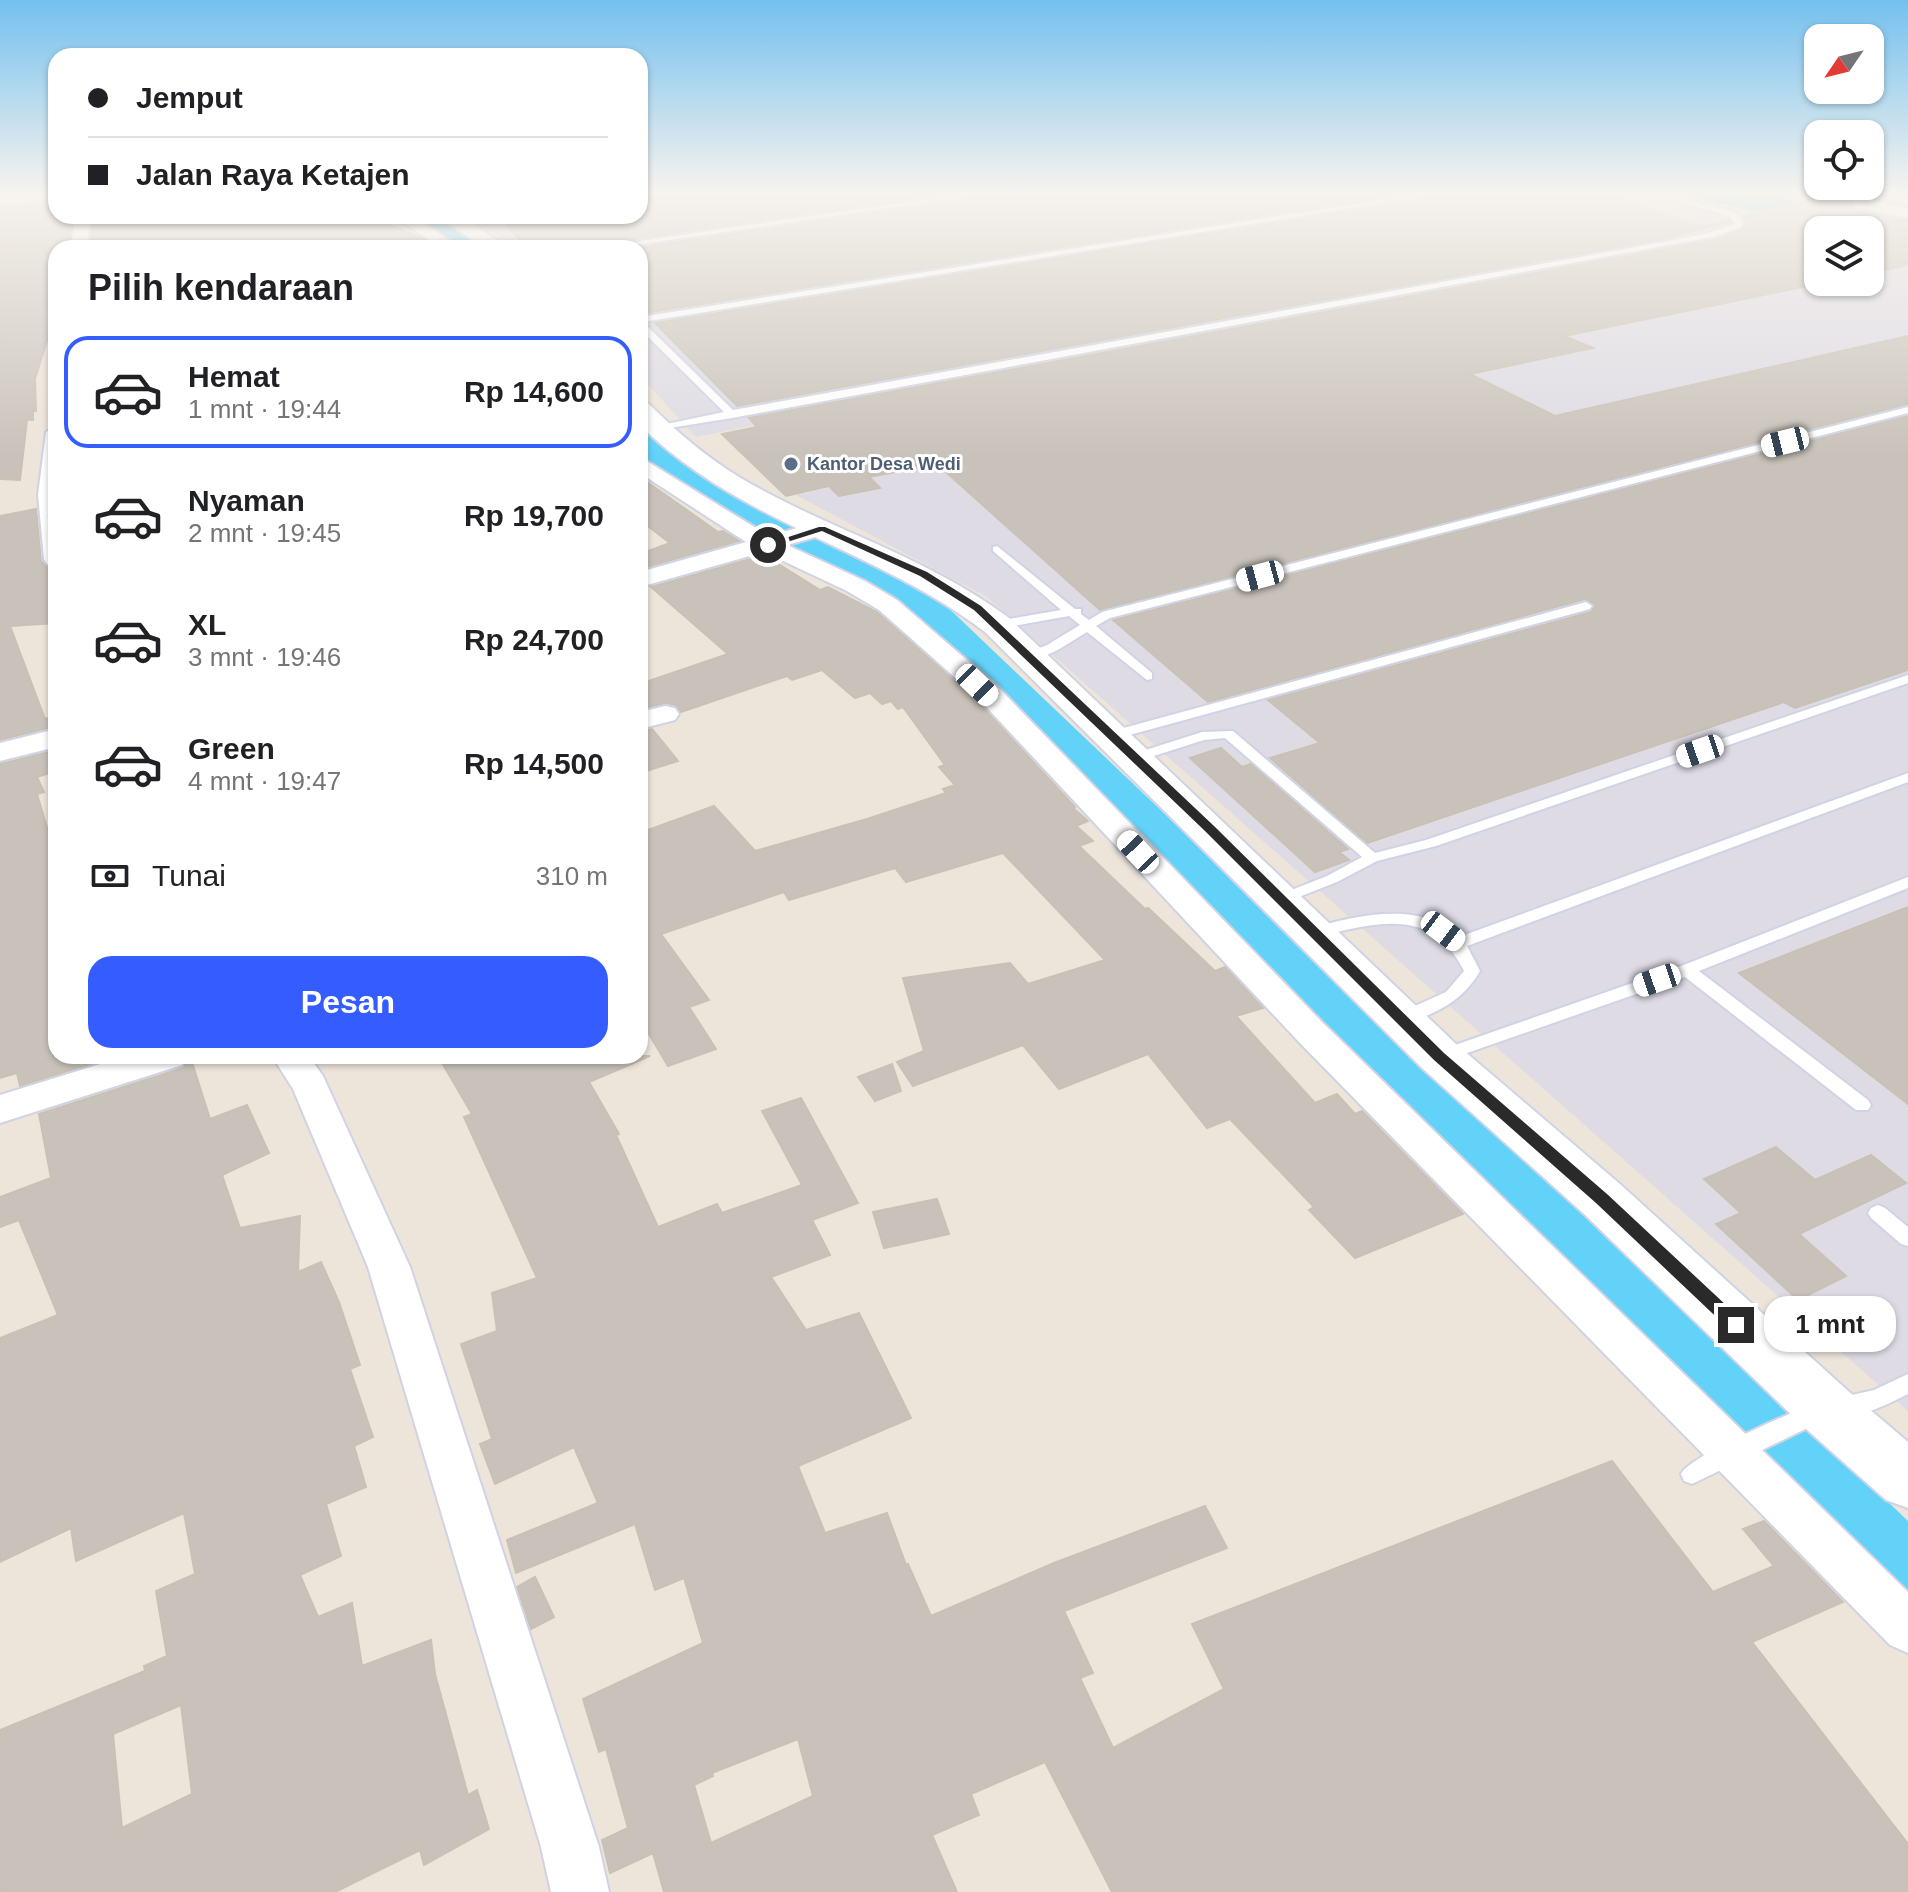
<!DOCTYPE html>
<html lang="id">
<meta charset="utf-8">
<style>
:root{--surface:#fff;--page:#f2f2f2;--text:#202124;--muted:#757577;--line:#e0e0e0;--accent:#355cff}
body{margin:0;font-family:Helvetica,sans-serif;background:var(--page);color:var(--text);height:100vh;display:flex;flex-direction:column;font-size:30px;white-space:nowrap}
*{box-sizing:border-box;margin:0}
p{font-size:26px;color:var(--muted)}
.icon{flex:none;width:44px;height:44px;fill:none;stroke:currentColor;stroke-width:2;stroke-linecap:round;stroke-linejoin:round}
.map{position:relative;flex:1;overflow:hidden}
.details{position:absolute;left:48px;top:240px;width:600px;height:824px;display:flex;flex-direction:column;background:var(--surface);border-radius:24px;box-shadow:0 2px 6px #0004}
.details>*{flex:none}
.hud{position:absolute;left:48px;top:48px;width:600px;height:176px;border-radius:24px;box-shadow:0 2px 6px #0004;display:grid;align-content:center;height:176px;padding:0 40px;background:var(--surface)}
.needle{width:52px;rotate:235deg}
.buttons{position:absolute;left:1804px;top:24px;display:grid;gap:16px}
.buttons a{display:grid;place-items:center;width:80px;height:80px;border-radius:16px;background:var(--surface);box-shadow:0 2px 6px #0004;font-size:40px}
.end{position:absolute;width:36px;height:36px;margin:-18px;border:10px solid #2a2a2a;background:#fff;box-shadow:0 0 0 4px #fff}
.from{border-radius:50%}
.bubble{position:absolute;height:56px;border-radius:24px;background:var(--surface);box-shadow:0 2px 6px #0004;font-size:26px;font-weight:700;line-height:56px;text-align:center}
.car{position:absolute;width:24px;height:48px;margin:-24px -12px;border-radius:10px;box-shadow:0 0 6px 2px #0007;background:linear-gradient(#fff 24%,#345 0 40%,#fff 0 76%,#345 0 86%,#fff 0)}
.hud b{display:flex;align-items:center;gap:28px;height:76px;font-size:30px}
.hud b+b{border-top:2px solid var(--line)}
.hud i{width:20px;height:20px;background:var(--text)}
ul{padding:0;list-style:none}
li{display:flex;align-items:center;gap:24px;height:112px;margin:0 16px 12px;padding:0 24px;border:4px solid transparent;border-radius:24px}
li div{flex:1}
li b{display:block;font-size:30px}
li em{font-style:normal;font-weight:700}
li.selected{border-color:var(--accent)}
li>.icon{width:72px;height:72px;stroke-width:1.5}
h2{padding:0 40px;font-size:36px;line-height:96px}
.pay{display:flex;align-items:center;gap:20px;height:88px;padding:0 40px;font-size:30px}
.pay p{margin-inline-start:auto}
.primary-button{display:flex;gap:16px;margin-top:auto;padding:16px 40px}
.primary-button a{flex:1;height:92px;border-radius:24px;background:var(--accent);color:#fff;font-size:32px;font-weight:700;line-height:92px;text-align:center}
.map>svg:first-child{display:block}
.industrial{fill:#dedbe5;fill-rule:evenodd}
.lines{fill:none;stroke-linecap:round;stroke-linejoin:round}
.river{fill:#63d2f9;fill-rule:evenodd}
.building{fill:#c8c2ba;stroke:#c9c1b4;stroke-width:2;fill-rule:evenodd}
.lane-casing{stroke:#cfd3e4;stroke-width:4}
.street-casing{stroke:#cfd3e4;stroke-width:4}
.secondary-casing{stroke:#cfd3e4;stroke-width:4}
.lane{fill:#fff;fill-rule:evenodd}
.street{fill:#fff;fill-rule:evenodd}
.secondary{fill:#fff;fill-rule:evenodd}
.route{fill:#2a2a2a}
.service-dot{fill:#5c6f8a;stroke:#fff;stroke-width:3}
.labels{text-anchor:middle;stroke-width:6;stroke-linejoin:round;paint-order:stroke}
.far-service-label{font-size:18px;font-weight:bold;fill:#4e5e75;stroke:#fff;text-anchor:start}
</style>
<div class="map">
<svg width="1908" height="1892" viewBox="0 0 1908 1892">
<rect width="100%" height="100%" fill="#ede5da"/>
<!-- industrial -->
<path class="industrial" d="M640,191h1097l171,36v1184l-921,-814 -191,-102 97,-22 -68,-62 -129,26 -56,-61v-128h-122l-51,-32h173zM1818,230h52v52h-52z"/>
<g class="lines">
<!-- river -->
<g class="river">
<path d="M1691,191h54l163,35v18l-38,-8v-6h-26l-139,-30 -10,-3z"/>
<path d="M418,216h34l39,32h-36z"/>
<path d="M640,423l14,3 47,34 239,140 968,921v115l-35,-14 -967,-1002 -235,-142 -31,-24z"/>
</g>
</g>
<!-- building -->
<g class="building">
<path d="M640,191h325l-371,54 -3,3h-64l-29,-32h142z"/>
<path d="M1007,191h412l-774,122 -5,-4v-61h-5l369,-54z"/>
<path d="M1459,191h137l104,36 28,-7 2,2 -62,16 -931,168 -82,-83 801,-129z"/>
<path d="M1846,191l62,14 -48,-9 -9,4 2,9 55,12v44l-38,8v-43h-52v52h9l-263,54 29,12 -123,26 85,42 353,-80v68l-808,206 -163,-146 -68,13 11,11 -41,8 -10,-10 -43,10 -64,-62 35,-7 -8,-9 965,-178 28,-10 4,-8 -3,-6z"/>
<path d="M56,202v14h16l-4,32h-12v64l-21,67 1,32h-3v9h-6l-7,60 -20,-1v-271z"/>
<path d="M94,216h273l54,22 15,10h-202l-2,-5 -50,5h-92z"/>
<path d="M1908,416v254l-113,38 -11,-6 -417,141 -97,-85 50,-15 -52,-43 323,-88 3,-8 -9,-5 -377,103 -95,-82z"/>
<path d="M640,477l78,55 5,-1 16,10 -99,28v-15l30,-11 -30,-23z"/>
<path d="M36,509l5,52 5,6 10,2v54l-46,3 35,93 11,-3v10l-56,14v-224z"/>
<path d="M764,555l56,35 8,-3 49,25 97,86 101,109 -2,1 15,13 -12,5 17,15 -14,5 66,63 3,-1 67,63 10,-4 38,41 -27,8 79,87 22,-9 18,20 7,-3 101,103 -108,44 -46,-48 5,-3 -84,-88 -23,9 -59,-74 -89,35 -36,-44 -110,41 -16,-24 27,-11 -21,-73 107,-15 18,21 77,-24 -102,-107 -97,29 -11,-14 -106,32 -5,-8 -123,42 48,66 -20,7 27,42 -48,17 -28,-47v-186l74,-27 41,45 112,-32 79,-26 -3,-4 12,-4 -16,-18 6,-2 -42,-58 -5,2 -7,-8 -9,3 -12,-11 -15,5 -33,-28 -30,10 -5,-4 -106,36 -5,-7 -10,-2 -26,6v-25l88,-30 -77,-67z"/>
<path d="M652,729l26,32 -38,12v-41z"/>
<path d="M1221,748l21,19 9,-3 97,85 -9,3 10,8 -34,12 -125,-114z"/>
<path d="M56,750v21l-19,6 7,15 -7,2 19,64v198h60l-96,30 -3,-13 -17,5v-314z"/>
<path d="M1908,907v197l-169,-131z"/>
<path d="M190,1056l20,63 37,-14 22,48 -47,22 18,53 60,-12 -2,56 23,-10 18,40 21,63 -10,4 23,68 -19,9 12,41 -40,17 15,52 -41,19 18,42 34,-14 10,63 69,-26 4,34 33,121 9,-5 12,39 -65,36 -4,-15 -85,42h-335v-162l145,-59 -1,-5 23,-10 -11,-65 39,-17 -11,-61 -108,48 -5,-33 -71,34v-224l58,-23 -39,-95 -19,7v-30l51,-19 -12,-64 144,-46zM181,1705l11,89 -70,34 -9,-94z"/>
<path d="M438,1056h212l-61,26 30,52 -3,1 42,92 59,-23 5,9 80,-28 -40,-74 39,-13 57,105 -46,17 18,35 -59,22 35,53 53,-17 52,105 -113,48 27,67 62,-20 19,52 2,-1 23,52 123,-53 151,-57 22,42 -163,63 29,62 -13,5 33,70 111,-59 -32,-65 420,-163 101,131 61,-26 -31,-37 21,-8 79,81 -91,40 156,202v48h-796l-67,-130 -74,32 8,21 -47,20 25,57h-293l-11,-39 -43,20 -8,-33 26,-12 -22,-79 -7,3 -16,-53 120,-56 -19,-65 -29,12 -20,-66 -119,49 -9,-33 91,-37 -24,-56 -79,37 -15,-40 12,-5 -31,-95 36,-13 -5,-38 45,-15 -73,-161 8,-3zM798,1739l15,57 -102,47 -17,-58 19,-9 -1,-3z"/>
<path d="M892,1064l9,27 -26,10 -17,-24z"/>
<path d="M1776,1147l39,33 56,-25 35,28 -107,51 47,42 -48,24 -82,-76 25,-11 -37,-34z"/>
<path d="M937,1199l12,35 -65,14 -11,-36z"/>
<path d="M535,1577l19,40 -23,12 -14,-42z"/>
</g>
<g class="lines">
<defs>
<g id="lane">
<path d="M986,191h18l-390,57h-20z"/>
<path d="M1439,191h17l-813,131 90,88 936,-169 39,-8 27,-9 -6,-8 -86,-25h11l81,21 8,9 -2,6 -28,10 -44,8 -937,173 -75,12 -5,-3 72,-15 -84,-83v-12z"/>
<path d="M459,216h20l-26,5 -4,-2z"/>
<path d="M1908,407v6l-798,205 -14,8 56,47v6l-5,1 -60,-48c-17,10 -40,28 -60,27v-6l20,-8 33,-20 -11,-9 -72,13 -6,-4 6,-4 64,-11 -68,-59v-4l4,-1 78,63h6v5l8,6 13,-8z"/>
<path d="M1586,602l6,4 -2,3 -475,130 -5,1 -7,-4 2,-3z"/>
<path d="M1908,675v8l-472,163 -59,15 -40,21 -56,22 -5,-2 -3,-3 3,-3 51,-20 35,-19 -137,-119 -21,2 -69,22 -7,-4 2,-3 72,-23 31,-1 142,122 51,-13z"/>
<path d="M1908,773v9l-441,164 13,25c-17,30 -44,43 -77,53l-8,-6 2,-4 49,-22 18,-21c-33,-66 -88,-48 -148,-34l-8,-5 2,-4c46,-12 111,-29 149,9z"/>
<path d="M1908,877v11l-209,83 169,129 3,5 -3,5h-12l-171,-133 -238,83h-12l-3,-4 3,-4 246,-86z"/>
<path d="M1878,1205l7,3 23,19v19l-7,-2 -30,-26 -3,-5 3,-5z"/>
<path d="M1908,1374v20c-20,10 -51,27 -74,19l-3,-7 3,-7 40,-9z"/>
<path d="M1816,1403l8,3 3,7 -3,7 -132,64 -8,-3 -3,-7c8,-18 112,-62 135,-71z"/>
</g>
<g id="street">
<path d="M56,191v8l-56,6v-8z"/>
<path d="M1859,199l49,9v10l-54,-12v-6z"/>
<path d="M75,216h16l-4,32h-16z"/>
<path d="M394,216h19l47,32h-19z"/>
<path d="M56,426v140l-9,-2 -3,-5 -6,-64 8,-63z"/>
<path d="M640,457l129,79 53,-15 8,2 4,5 -4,5 -43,12 78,36 32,19 100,86 325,336 586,570v61l-18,-8 -593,-605 -319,-342 -99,-88 -32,-19 -83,-39 -124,35v-15l106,-30 -106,-69z"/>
<path d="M665,706l10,2 4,6 -4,6 -35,9v-17z"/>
<path d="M56,729v18l-56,14v-18z"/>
<path d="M126,1056h61l-5,9 -182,58v-28z"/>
<path d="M272,1056h37l14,20 87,191 189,580 10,45h-58l-10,-45 -173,-580 -75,-178z"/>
</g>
<g id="secondary">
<path d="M438,216h24l46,32h-24z"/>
<path d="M640,402l9,2c28,28 57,53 90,73 89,53 184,77 270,141l447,426 165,141 226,205 61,52v66l-22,-8 -81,-72 -222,-215 -161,-145 -437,-436c-108,-83 -247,-109 -345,-207z"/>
</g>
</defs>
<!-- lane casing -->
<use href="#lane" class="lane-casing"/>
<!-- street casing -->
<use href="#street" class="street-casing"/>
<!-- secondary casing -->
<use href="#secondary" class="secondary-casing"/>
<!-- lane -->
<use href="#lane" class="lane"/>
<!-- street -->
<use href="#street" class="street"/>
<!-- secondary -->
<use href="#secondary" class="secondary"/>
</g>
<!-- sky -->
<linearGradient id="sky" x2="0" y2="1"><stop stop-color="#73c0ef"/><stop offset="0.42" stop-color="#f7f3ee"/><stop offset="1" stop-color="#f7f3ee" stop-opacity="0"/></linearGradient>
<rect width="1908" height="456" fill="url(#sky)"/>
<!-- route -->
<path class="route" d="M819,527h6l102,45 54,34 233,220 230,227 163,141 135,126 3,5 -3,5h-12l-134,-127 -162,-143 -229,-229 -231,-221 -54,-34 -98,-45 -54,17 -4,-3z"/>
<!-- markers -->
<circle class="service-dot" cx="791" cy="464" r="8"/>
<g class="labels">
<!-- far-service labels -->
<g class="far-service-label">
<text x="807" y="470">Kantor Desa Wedi</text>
</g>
</g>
</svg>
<div class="buttons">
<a><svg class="needle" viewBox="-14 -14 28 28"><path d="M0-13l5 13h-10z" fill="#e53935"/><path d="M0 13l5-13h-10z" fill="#757577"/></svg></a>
<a><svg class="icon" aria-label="locate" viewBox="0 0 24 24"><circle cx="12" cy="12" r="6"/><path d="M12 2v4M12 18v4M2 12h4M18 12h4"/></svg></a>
<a><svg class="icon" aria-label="layers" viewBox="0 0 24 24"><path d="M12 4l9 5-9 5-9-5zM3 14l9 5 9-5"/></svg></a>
</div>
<i class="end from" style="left:768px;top:545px"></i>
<i class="end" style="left:1736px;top:1325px"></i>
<div class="bubble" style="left:1764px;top:1296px;width:132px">1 mnt</div>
<i class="car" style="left:1785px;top:442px;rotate:256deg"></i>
<i class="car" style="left:1260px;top:576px;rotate:255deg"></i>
<i class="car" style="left:977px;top:685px;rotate:134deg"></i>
<i class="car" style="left:1700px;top:751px;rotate:251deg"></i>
<i class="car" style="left:1138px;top:852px;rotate:317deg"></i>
<i class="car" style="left:1443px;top:931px;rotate:127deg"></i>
<i class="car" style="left:1657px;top:980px;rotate:251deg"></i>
<div class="hud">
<b><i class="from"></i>Jemput</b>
<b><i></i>Jalan Raya Ketajen</b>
</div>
<section class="details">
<h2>Pilih kendaraan</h2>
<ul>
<li class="selected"><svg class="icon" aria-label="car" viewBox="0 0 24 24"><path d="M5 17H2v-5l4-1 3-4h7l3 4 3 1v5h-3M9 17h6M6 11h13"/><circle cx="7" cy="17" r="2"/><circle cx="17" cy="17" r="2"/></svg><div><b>Hemat</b><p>1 mnt · 19:44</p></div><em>Rp 14,600</em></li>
<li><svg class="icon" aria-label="car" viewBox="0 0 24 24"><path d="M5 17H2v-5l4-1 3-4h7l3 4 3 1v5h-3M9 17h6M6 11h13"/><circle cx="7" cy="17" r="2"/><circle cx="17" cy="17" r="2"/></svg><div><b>Nyaman</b><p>2 mnt · 19:45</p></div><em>Rp 19,700</em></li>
<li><svg class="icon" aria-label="car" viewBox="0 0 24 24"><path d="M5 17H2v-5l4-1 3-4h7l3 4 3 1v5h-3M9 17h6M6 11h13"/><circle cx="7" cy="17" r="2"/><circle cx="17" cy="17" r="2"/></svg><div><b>XL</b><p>3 mnt · 19:46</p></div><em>Rp 24,700</em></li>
<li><svg class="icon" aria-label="car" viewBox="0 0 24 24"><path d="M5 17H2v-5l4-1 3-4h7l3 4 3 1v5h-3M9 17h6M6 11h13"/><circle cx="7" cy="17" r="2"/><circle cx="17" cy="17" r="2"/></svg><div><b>Green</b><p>4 mnt · 19:47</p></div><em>Rp 14,500</em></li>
</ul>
<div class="pay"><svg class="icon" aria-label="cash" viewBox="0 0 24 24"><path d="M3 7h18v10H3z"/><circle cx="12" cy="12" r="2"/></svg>Tunai<p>310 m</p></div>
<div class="primary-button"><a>Pesan</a></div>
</section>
</div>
